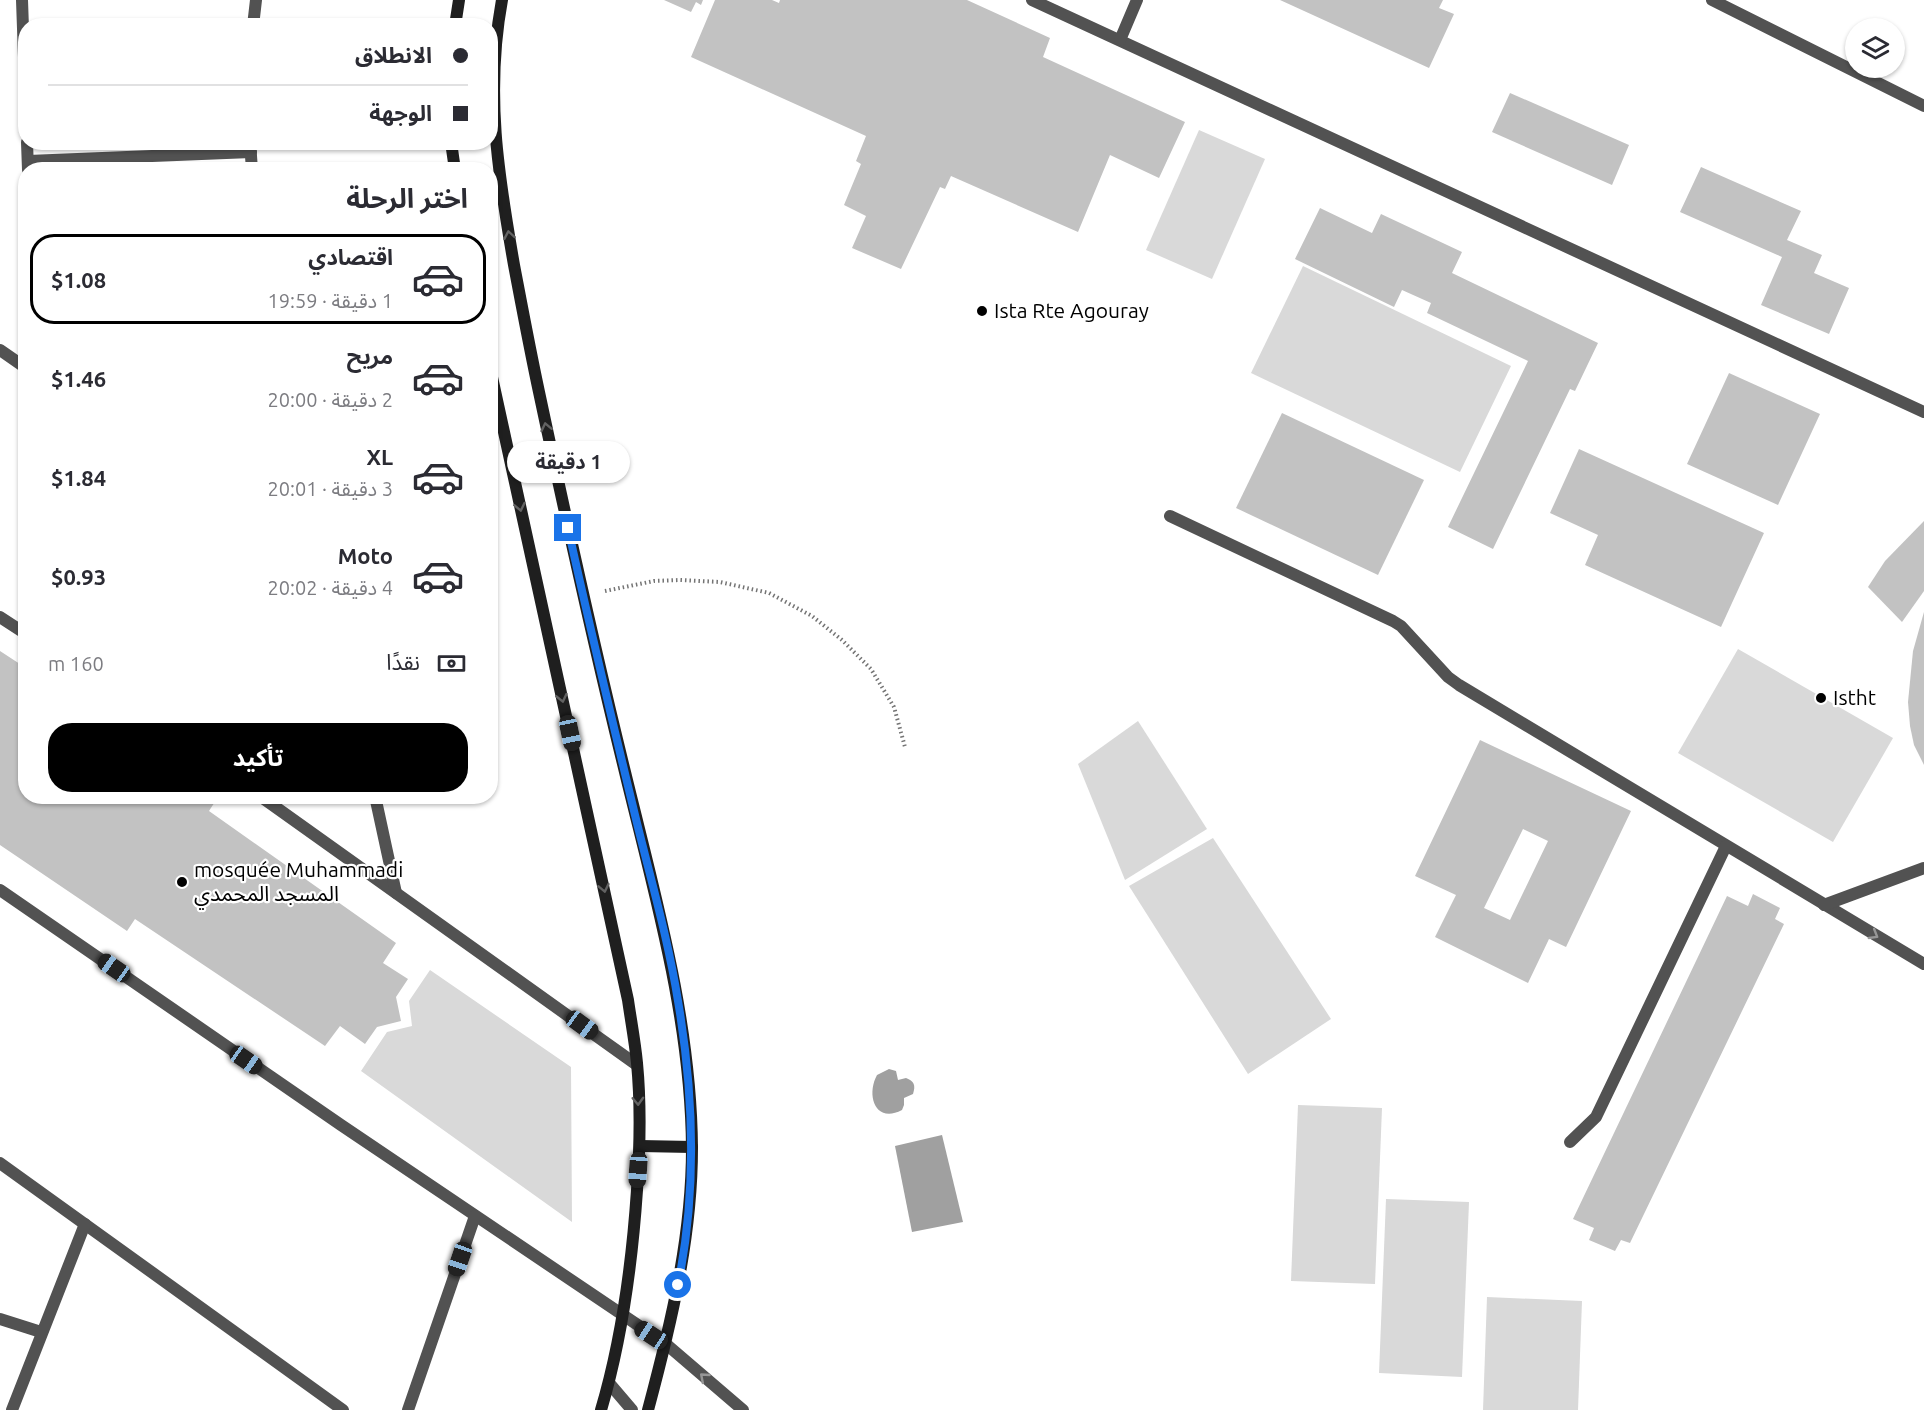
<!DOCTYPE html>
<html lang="ar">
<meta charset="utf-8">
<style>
:root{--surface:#fff;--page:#f7f7f7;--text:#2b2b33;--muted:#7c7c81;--line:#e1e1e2;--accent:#000}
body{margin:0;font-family:Ubuntu,"Noto Sans Arabic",sans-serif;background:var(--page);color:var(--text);direction:rtl;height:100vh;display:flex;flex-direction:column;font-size:22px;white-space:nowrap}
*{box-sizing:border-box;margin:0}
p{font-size:20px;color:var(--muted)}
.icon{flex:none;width:33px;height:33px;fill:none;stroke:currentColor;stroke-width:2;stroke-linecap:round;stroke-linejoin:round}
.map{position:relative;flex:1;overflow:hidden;direction:ltr}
.details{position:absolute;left:18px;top:162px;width:480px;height:642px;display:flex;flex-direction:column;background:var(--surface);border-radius:24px;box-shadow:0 2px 4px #0004;direction:rtl}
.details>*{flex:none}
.banner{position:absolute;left:18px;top:18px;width:480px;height:132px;border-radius:24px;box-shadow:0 2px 4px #0004;direction:rtl;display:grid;align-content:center;height:132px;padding:0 30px;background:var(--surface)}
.buttons{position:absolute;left:1845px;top:18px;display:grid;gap:12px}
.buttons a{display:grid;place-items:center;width:60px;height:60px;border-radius:50%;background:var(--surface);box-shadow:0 2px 4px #0004;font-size:30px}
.end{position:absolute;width:27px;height:27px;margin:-14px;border:8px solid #1a73e8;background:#fff;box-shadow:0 0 0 3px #fff}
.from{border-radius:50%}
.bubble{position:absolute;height:42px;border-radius:21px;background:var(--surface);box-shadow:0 2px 4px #0004;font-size:20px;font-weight:700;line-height:42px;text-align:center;direction:rtl}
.car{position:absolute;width:18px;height:36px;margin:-18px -9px;border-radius:8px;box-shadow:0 0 4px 2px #0007;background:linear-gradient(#222 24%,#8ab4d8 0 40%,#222 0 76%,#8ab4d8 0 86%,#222 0)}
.banner b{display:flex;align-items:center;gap:21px;height:57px;font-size:22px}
.banner b+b{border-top:2px solid var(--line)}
.banner i{width:15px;height:15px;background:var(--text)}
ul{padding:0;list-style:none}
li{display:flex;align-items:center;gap:18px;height:90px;margin:0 12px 9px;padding:0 18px;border:3px solid transparent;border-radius:24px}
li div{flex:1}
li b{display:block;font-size:22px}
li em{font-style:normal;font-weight:700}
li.selected{border-color:var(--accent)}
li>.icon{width:54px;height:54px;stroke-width:1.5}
h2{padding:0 30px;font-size:27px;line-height:72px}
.pay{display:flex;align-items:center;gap:15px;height:66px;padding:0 30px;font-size:22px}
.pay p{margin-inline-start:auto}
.action{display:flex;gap:12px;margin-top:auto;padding:12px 30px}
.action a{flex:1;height:69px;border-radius:24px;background:var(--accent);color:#fff;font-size:24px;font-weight:700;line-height:69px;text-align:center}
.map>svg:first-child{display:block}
.green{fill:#d9d9d9}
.water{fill:#a0a0a0}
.building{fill:#c2c2c2;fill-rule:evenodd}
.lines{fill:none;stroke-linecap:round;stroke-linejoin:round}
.path{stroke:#747474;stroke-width:4;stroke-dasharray:1.5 3;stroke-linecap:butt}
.service{stroke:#525252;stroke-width:12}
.minor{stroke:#525252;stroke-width:12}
.secondary{stroke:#1f1f1f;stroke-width:12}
.oneway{stroke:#626262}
.oneway2{stroke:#979797}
.route{stroke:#1a73e8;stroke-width:8}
.poi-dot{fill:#000;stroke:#fff;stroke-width:2}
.labels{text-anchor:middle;stroke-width:4.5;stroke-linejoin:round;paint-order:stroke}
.poi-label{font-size:21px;fill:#000;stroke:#fff;text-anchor:start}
</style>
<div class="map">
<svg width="1924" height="1410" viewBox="0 0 1924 1410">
<rect width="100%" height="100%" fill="#fff"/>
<!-- green -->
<g class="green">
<path d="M1199,130l66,29 -53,120 -66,-29z"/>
<path d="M1303,266l208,100 -51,106 -209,-99z"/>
<path d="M1738,649l155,89 -60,104 -155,-89z"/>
<path d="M1138,721l69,108 -82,51 -47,-116z"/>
<path d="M1213,838l118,181 -83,55 -119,-188z"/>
<path d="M430,970l141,97 1,155 -211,-151 26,-39 25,-6 -3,-25z"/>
<path d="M1298,1105l84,3 -7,176 -84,-3z"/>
<path d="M1386,1199l83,3 -7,175 -83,-4z"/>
<path d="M1487,1297l95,4 -4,109h-95z"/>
</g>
<!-- water -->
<g class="water">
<path d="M889,1069l7,2 2,9 8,-2c8,3 10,7 7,16l-9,4v7l-2,5c-27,14 -36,-15 -25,-35z"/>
<path d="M942,1135l21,87 -51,10 -17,-86z"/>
</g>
<!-- building -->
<g class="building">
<path d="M664,0h39l-2,5 -5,-3 -5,10z"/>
<path d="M715,0h57l7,3 1,-3h187l83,38 -7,19 142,65 -26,56 -49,-23 -32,77 -127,-56 -6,13 -5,-2 -39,82 -49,-21 14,-32 -22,-11 17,-41 -5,-3 10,-25 -175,-79z"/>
<path d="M1280,0h163l-4,8 15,6 -25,54z"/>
<path d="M1510,93l119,52 -17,40 -120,-53z"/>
<path d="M1701,167l100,44 -14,29 35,15 -8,18 35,15 -20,46 -68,-29 21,-48 -102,-45z"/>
<path d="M1320,208l52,25 9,-19 81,38 -10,21 146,70 -23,48 -5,-2 -77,160 -45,-22 80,-166 -101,-48 4,-10 -29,-13 -8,17 -99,-48z"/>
<path d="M1729,373l91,41 -42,91 -91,-41z"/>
<path d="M1282,413l142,67 -46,95 -142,-67z"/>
<path d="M1579,449l185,84 -43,94 -136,-62 13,-30 -48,-22z"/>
<path d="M1924,521v70l-22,31 -34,-35 17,-26z"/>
<path d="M1924,612v153l-10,-20 -4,-19 -2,-24 5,-51z"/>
<path d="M0,651l26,17v128h191l1,1 -9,14 187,132 -13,20 25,16 -12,18 5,24 -24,6 -12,17 -25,-18 -15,20 -190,-127 -8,12 -127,-86z"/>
<path d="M1480,740l151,71 -65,136 -17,-8 -21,44 -93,-46 21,-42 -41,-19zM1523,829l25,12 -38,79 -26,-12z"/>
<path d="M1753,894l27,14 -5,11 9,5 -154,319 -9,-3 -6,11 -26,-11 5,-12 -21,-9 154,-323 21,10z"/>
</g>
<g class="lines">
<!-- path -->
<path class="path" d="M605,591l49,-10 26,-1 40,2 49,11 43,23 30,24 29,29 23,38 11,40"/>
<!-- service -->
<g class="service">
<path d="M1032,0l892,412"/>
<path d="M1120,40l17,-40"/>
<path d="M1170,516l223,105 8,5 47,51 11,8 465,279"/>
<path d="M1824,905l100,-37"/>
<path d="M1570,1142l26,-25 130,-271"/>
</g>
<!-- minor -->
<g class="minor">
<path d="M22,0l4,114"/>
<path d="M1712,0l212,106"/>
<path d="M253,26l3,-26"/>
<path d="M27,142l1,28"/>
<path d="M250,142l2,28"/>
<path d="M28,161l223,-9"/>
<path d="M0,350l26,18"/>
<path d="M0,617l26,17"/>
<path d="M260,796l377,269"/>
<path d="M375,796l21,97"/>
<path d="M0,890l341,235 325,219 77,66"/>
<path d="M0,1163l343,247"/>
<path d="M0,1319l41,13"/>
<path d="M609,1383l23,27"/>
<path d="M12,1410l73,-186"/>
<path d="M408,1410l67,-194"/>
</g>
<!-- secondary -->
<g class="secondary">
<path d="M502,0c-17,92 -4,174 12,265 8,42 16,85 25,127 27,127 55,254 86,380 30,124 66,247 67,376 0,89 -21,176 -44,262"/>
<path d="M455,26l4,-26"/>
<path d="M451,142l4,28"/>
<path d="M490,368l138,632c3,21 7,42 9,63 4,42 3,85 0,127 -5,74 -15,149 -36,220"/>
<path d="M640,1146l52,1"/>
</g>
</g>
<!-- one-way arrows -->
<defs><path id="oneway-chevron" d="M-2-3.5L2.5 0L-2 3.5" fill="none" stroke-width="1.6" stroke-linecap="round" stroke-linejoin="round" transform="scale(1.5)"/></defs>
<g class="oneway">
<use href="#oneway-chevron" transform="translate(509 235) rotate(-100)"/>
<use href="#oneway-chevron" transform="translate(546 427) rotate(-102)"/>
<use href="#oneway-chevron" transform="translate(520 507) rotate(78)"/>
<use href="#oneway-chevron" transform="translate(562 698) rotate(77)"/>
<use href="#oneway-chevron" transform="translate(604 888) rotate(78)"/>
<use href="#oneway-chevron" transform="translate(638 1101) rotate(88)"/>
</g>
<g class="oneway2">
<use href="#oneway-chevron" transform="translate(1874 935) rotate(31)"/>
<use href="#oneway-chevron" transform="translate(704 1377) rotate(-139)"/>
</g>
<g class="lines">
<!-- route -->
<path class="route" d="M568,528c21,96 44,192 67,287 15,62 33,123 43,186 16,94 19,190 0,284"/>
</g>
<!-- markers -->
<g class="poi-dot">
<circle cx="982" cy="311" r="6"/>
<circle cx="1821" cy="698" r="6"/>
<circle cx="182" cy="882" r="6"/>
</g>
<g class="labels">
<!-- poi labels -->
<g class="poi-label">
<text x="994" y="318">Ista Rte Agouray</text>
<text x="1833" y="705">Istht</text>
<text x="194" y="877">mosquée Muhammadi<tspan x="194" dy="24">المسجد المحمدي</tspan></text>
</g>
</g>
</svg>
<div class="buttons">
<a><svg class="icon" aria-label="layers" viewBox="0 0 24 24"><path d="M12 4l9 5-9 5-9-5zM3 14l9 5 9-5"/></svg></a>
</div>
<i class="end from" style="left:678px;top:1285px"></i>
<i class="end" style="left:568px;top:528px"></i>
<div class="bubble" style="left:507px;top:441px;width:123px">1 دقيقة</div>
<i class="car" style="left:570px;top:733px;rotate:168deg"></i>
<i class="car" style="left:114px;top:968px;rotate:305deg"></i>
<i class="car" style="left:582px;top:1025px;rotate:126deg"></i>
<i class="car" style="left:246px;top:1060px;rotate:125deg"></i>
<i class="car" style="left:638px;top:1170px;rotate:184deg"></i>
<i class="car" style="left:460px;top:1259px;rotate:199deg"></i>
<i class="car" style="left:651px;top:1335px;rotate:303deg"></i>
<div class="banner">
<b><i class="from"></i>الانطلاق</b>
<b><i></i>الوجهة</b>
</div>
<section class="details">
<h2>اختر الرحلة</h2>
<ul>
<li class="selected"><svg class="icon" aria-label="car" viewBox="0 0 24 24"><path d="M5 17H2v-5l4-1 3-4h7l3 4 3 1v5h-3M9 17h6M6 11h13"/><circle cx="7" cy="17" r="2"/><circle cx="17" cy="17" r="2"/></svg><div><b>اقتصادي</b><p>1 دقيقة · 19:59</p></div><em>$1.08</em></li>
<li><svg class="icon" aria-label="car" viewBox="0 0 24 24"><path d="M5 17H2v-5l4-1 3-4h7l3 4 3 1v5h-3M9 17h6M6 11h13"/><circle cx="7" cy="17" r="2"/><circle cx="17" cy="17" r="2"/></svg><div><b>مريح</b><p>2 دقيقة · 20:00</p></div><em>$1.46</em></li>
<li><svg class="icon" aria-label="car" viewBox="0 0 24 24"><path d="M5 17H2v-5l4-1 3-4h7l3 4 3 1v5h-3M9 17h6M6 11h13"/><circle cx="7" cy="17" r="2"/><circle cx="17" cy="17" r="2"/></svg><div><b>XL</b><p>3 دقيقة · 20:01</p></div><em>$1.84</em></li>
<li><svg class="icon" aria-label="car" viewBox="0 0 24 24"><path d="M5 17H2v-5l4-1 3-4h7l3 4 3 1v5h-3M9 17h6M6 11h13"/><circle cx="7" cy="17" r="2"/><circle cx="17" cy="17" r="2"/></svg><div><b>Moto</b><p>4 دقيقة · 20:02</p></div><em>$0.93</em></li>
</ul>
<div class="pay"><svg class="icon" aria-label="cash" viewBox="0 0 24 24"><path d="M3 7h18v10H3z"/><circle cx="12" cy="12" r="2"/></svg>نقدًا<p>160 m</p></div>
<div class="action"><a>تأكيد</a></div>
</section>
</div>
